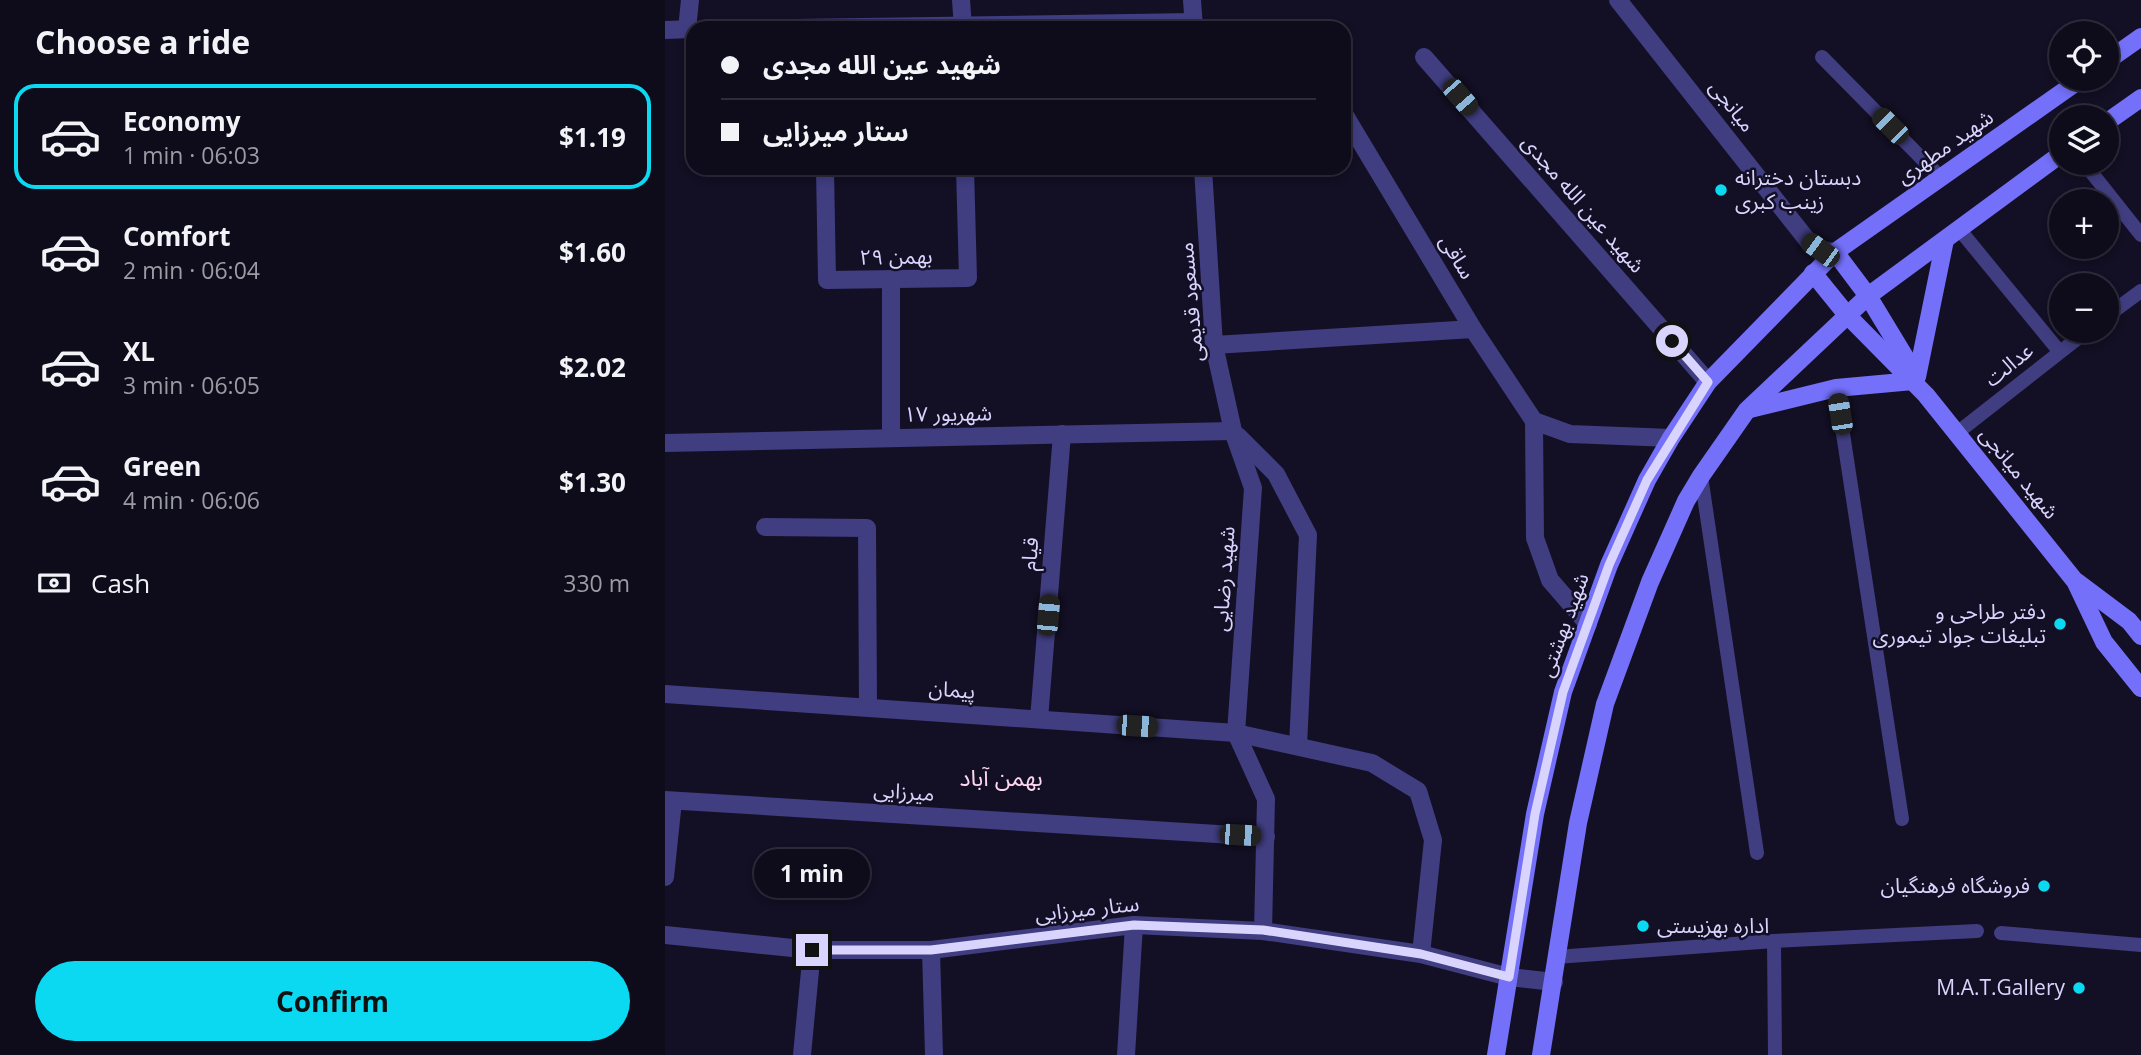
<!DOCTYPE html>
<meta charset="utf-8">
<style>
:root{--surface:#0e0b1b;--page:#171424;--text:#f1f3f6;--muted:#9b9ba3;--line:#2e2b3a;--accent:#0bd9f2}
body{margin:0;font-family:"Open Sans","Noto Sans Arabic",sans-serif;background:var(--page);color:var(--text);height:100vh;display:flex;flex-direction:column;font-size:26px;white-space:nowrap}
*{box-sizing:border-box;margin:0}
p{font-size:23px;color:var(--muted)}
.icon{flex:none;width:38px;height:38px;fill:none;stroke:currentColor;stroke-width:2;stroke-linecap:round;stroke-linejoin:round}
.map{position:relative;flex:1;overflow:hidden}
.details{display:flex;flex-direction:column;background:var(--surface);width:665px}
.details>*{flex:none}
.hud{position:absolute;left:21px;top:21px;width:665px;height:154px;border-radius:21px;box-shadow:0 4px 10px #0003,0 0 0 2px var(--line);display:grid;align-content:center;height:154px;padding:0 35px;background:var(--surface)}
.buttons{position:absolute;left:1384px;top:21px;display:grid;gap:14px}
.buttons a{display:grid;place-items:center;width:70px;height:70px;border-radius:50%;background:var(--surface);box-shadow:0 4px 10px #0003,0 0 0 2px var(--line);font-size:35px}
.end{position:absolute;width:32px;height:32px;margin:-16px;border:9px solid #d9d4fd;background:#111;box-shadow:0 0 0 4px #111}
.from{border-radius:50%}
.bubble{position:absolute;height:49px;border-radius:24px;background:var(--surface);box-shadow:0 4px 10px #0003,0 0 0 2px var(--line);font-size:23px;font-weight:700;line-height:49px;text-align:center}
.car{position:absolute;width:21px;height:42px;margin:-21px -10px;border-radius:9px;box-shadow:0 0 5px 2px #0007;background:linear-gradient(#222 24%,#8ab4d8 0 40%,#222 0 76%,#8ab4d8 0 86%,#222 0)}
.hud b{display:flex;align-items:center;gap:24px;height:66px;font-size:26px}
.hud b+b{border-top:2px solid var(--line)}
.hud i{width:18px;height:18px;background:var(--text)}
ul{padding:0;list-style:none}
li{display:flex;align-items:center;gap:21px;height:105px;margin:0 14px 10px;padding:0 21px;border:4px solid transparent;border-radius:21px}
li div{flex:1}
li b{display:block;font-size:26px}
li em{font-style:normal;font-weight:700}
li.selected{border-color:var(--accent)}
li>.icon{width:63px;height:63px;stroke-width:1.5}
h2{padding:0 35px;font-size:32px;line-height:84px}
.pay{display:flex;align-items:center;gap:18px;height:77px;padding:0 35px;font-size:26px}
.pay p{margin-inline-start:auto}
.button{display:flex;gap:14px;margin-top:auto;padding:14px 35px}
.button a{flex:1;height:80px;border-radius:42px;background:var(--accent);color:#111;font-size:28px;font-weight:700;line-height:80px;text-align:center}
main{display:flex;flex:1;min-height:0}
.map>svg:first-child{display:block}
.lines{fill:none;stroke-linecap:round;stroke-linejoin:round}
.service{stroke:#403d81;stroke-width:14}
.minor{stroke:#403d81;stroke-width:18}
.tertiary{stroke:#403d81;stroke-width:18}
.secondary{stroke:#7470f9;stroke-width:18}
.route{stroke:#d9d4fd;stroke-width:9}
.poi-dot{fill:#0bd9f2;stroke:#130f24;stroke-width:2.5}
.labels{text-anchor:middle;stroke-width:5;stroke-linejoin:round;paint-order:stroke}
.street-label{font-size:21px;fill:#d9d4fd;stroke:#130f24}
.poi-label{font-size:21px;fill:#d9d4fd;stroke:#130f24;text-anchor:end}
.neighbourhood-label{font-size:23px;fill:#fdd6ef;stroke:#130f24}
</style>
<main>
<section class="details">
<h2>Choose a ride</h2>
<ul>
<li class="selected"><svg class="icon" aria-label="car" viewBox="0 0 24 24"><path d="M5 17H2v-5l4-1 3-4h7l3 4 3 1v5h-3M9 17h6M6 11h13"/><circle cx="7" cy="17" r="2"/><circle cx="17" cy="17" r="2"/></svg><div><b>Economy</b><p>1 min · 06:03</p></div><em>$1.19</em></li>
<li><svg class="icon" aria-label="car" viewBox="0 0 24 24"><path d="M5 17H2v-5l4-1 3-4h7l3 4 3 1v5h-3M9 17h6M6 11h13"/><circle cx="7" cy="17" r="2"/><circle cx="17" cy="17" r="2"/></svg><div><b>Comfort</b><p>2 min · 06:04</p></div><em>$1.60</em></li>
<li><svg class="icon" aria-label="car" viewBox="0 0 24 24"><path d="M5 17H2v-5l4-1 3-4h7l3 4 3 1v5h-3M9 17h6M6 11h13"/><circle cx="7" cy="17" r="2"/><circle cx="17" cy="17" r="2"/></svg><div><b>XL</b><p>3 min · 06:05</p></div><em>$2.02</em></li>
<li><svg class="icon" aria-label="car" viewBox="0 0 24 24"><path d="M5 17H2v-5l4-1 3-4h7l3 4 3 1v5h-3M9 17h6M6 11h13"/><circle cx="7" cy="17" r="2"/><circle cx="17" cy="17" r="2"/></svg><div><b>Green</b><p>4 min · 06:06</p></div><em>$1.30</em></li>
</ul>
<div class="pay"><svg class="icon" aria-label="cash" viewBox="0 0 24 24"><path d="M3 7h18v10H3z"/><circle cx="12" cy="12" r="2"/></svg>Cash<p>330 m</p></div>
<div class="button"><a>Confirm</a></div>
</section>
<div class="map">
<svg width="1476" height="1055" viewBox="0 0 1476 1055">
<rect width="100%" height="100%" fill="#130f24"/>
<g class="lines">
<!-- service -->
<g class="service">
<path d="M1157,57l119,121"/>
<path d="M1419,163l57,72"/>
<path d="M1294,229l100,122"/>
<path d="M1442,316l34,-25"/>
<path d="M1171,388l66,431"/>
<path d="M1292,433l130,-102"/>
<path d="M1036,476l56,377"/>
<path d="M1336,933l140,12"/>
<path d="M1109,941l1,114"/>
<path d="M891,957l218,-16 203,-10"/>
</g>
<!-- minor -->
<g class="minor">
<path d="M296,0l2,28"/>
<path d="M527,0l2,28"/>
<path d="M129,28l400,-6"/>
<path d="M22,29l3,-29"/>
<path d="M0,30l28,-1"/>
<path d="M759,57l284,325"/>
<path d="M679,114l129,215 61,92 36,13 101,4"/>
<path d="M160,168l2,112 141,-2 -3,-110"/>
<path d="M538,168l11,177 19,86 20,57 -17,245 30,66 -3,132"/>
<path d="M226,279v159"/>
<path d="M549,345l259,-16"/>
<path d="M869,421l1,117 15,42 38,44"/>
<path d="M573,436l38,38 32,61 -10,211"/>
<path d="M0,443l568,-12"/>
<path d="M100,527l102,1 1,179"/>
<path d="M0,694l571,39 136,30 46,28 15,49 -12,114"/>
<path d="M374,719l23,-285"/>
<path d="M0,800l601,37"/>
<path d="M0,877l8,-76"/>
<path d="M0,935l147,15h119l203,-25 129,6 158,23 88,23 45,5"/>
<path d="M266,950l3,105"/>
<path d="M137,1055l10,-105"/>
<path d="M461,1055l8,-130"/>
</g>
<!-- tertiary -->
<path class="tertiary" d="M953,0l190,241 12,9 15,2"/>
<!-- secondary -->
<g class="secondary">
<path d="M1442,61l34,-24"/>
<path d="M1442,122l34,-24"/>
<path d="M1170,252l33,44 46,76"/>
<path d="M1148,273l34,42 79,80 149,186 29,61 37,46"/>
<path d="M1252,377l28,-137"/>
<path d="M1085,409l86,-21 77,-7"/>
<path d="M1412,582l52,39 12,15"/>
<path d="M831,1055l39,-241 28,-122 46,-127 38,-85 24,-42 37,-56 127,-130 246,-173"/>
<path d="M876,1055l37,-232 27,-119 45,-122 36,-81 15,-25 46,-66 121,-114 193,-142"/>
</g>
</g>
<g class="lines">
<!-- route -->
<path class="route" d="M147,950h119l203,-25 129,5 158,24 88,23 26,-163 28,-122 46,-127 38,-85 61,-98 -36,-41"/>
</g>
<!-- markers -->
<g class="poi-dot">
<circle cx="1056" cy="190" r="7"/>
<circle cx="1395" cy="624" r="7"/>
<circle cx="1379" cy="886" r="7"/>
<circle cx="978" cy="926" r="7"/>
<circle cx="1414" cy="988" r="7"/>
</g>
<g class="labels">
<!-- street labels -->
<g class="street-label">
<text transform="translate(1067 106) rotate(52)" y="7">میانجی</text>
<text transform="translate(1280 147) rotate(-35)" y="7">شهید مطهری</text>
<text transform="translate(918 204) rotate(49)" y="7">شهید عین الله مجدی</text>
<text transform="translate(231 257) rotate(-1)" y="7">۲۹ بهمن</text>
<text transform="translate(792 257) rotate(59)" y="7">ساقی</text>
<text transform="translate(526 302) rotate(-95)" y="7">مسعود قدیمی</text>
<text transform="translate(1344 365) rotate(-39)" y="7">عدالت</text>
<text transform="translate(283 414) rotate(-1)" y="7">۱۷ شهریور</text>
<text transform="translate(1354 473) rotate(51)" y="7">شهید میانجی</text>
<text transform="translate(365 554) rotate(-85)" y="7">قیام</text>
<text transform="translate(559 579) rotate(-86)" y="7">شهید رضایی</text>
<text transform="translate(899 625) rotate(-70)" y="7">شهید بهشتی</text>
<text transform="translate(287 690) rotate(4)" y="7">پیمان</text>
<text transform="translate(239 792) rotate(4)" y="7">میرزایی</text>
<text transform="translate(422 909) rotate(-6)" y="7">ستار میرزایی</text>
</g>
<!-- poi labels -->
<g class="poi-label">
<text x="1070" y="185" text-anchor="start">دبستان دخترانه<tspan x="1070" dy="24">زینب کبری</tspan></text>
<text x="1381" y="619">دفتر طراحی و<tspan x="1381" dy="24">تبلیغات جواد تیموری</tspan></text>
<text x="1365" y="893">فروشگاه فرهنگیان</text>
<text x="992" y="933" text-anchor="start">اداره بهزیستی</text>
<text x="1400" y="995">M.A.T.Gallery</text>
</g>
<!-- neighbourhood labels -->
<g class="neighbourhood-label">
<text x="336" y="786">بهمن آباد</text>
</g>
</g>
</svg>
<div class="buttons">
<a><svg class="icon" aria-label="locate" viewBox="0 0 24 24"><circle cx="12" cy="12" r="6"/><path d="M12 2v4M12 18v4M2 12h4M18 12h4"/></svg></a>
<a><svg class="icon" aria-label="layers" viewBox="0 0 24 24"><path d="M12 4l9 5-9 5-9-5zM3 14l9 5 9-5"/></svg></a>
<a>+</a>
<a>−</a>
</div>
<i class="end from" style="left:1007px;top:341px"></i>
<i class="end" style="left:147px;top:950px"></i>
<div class="bubble" style="left:89px;top:849px;width:116px">1 min</div>
<i class="car" style="left:795px;top:97px;rotate:139deg"></i>
<i class="car" style="left:1225px;top:126px;rotate:315deg"></i>
<i class="car" style="left:1155px;top:250px;rotate:306deg"></i>
<i class="car" style="left:1175px;top:414px;rotate:351deg"></i>
<i class="car" style="left:383px;top:615px;rotate:5deg"></i>
<i class="car" style="left:472px;top:726px;rotate:94deg"></i>
<i class="car" style="left:575px;top:835px;rotate:93deg"></i>
<div class="hud">
<b><i class="from"></i>شهید عین الله مجدی</b>
<b><i></i>ستار میرزایی</b>
</div>
</div>
</main>
